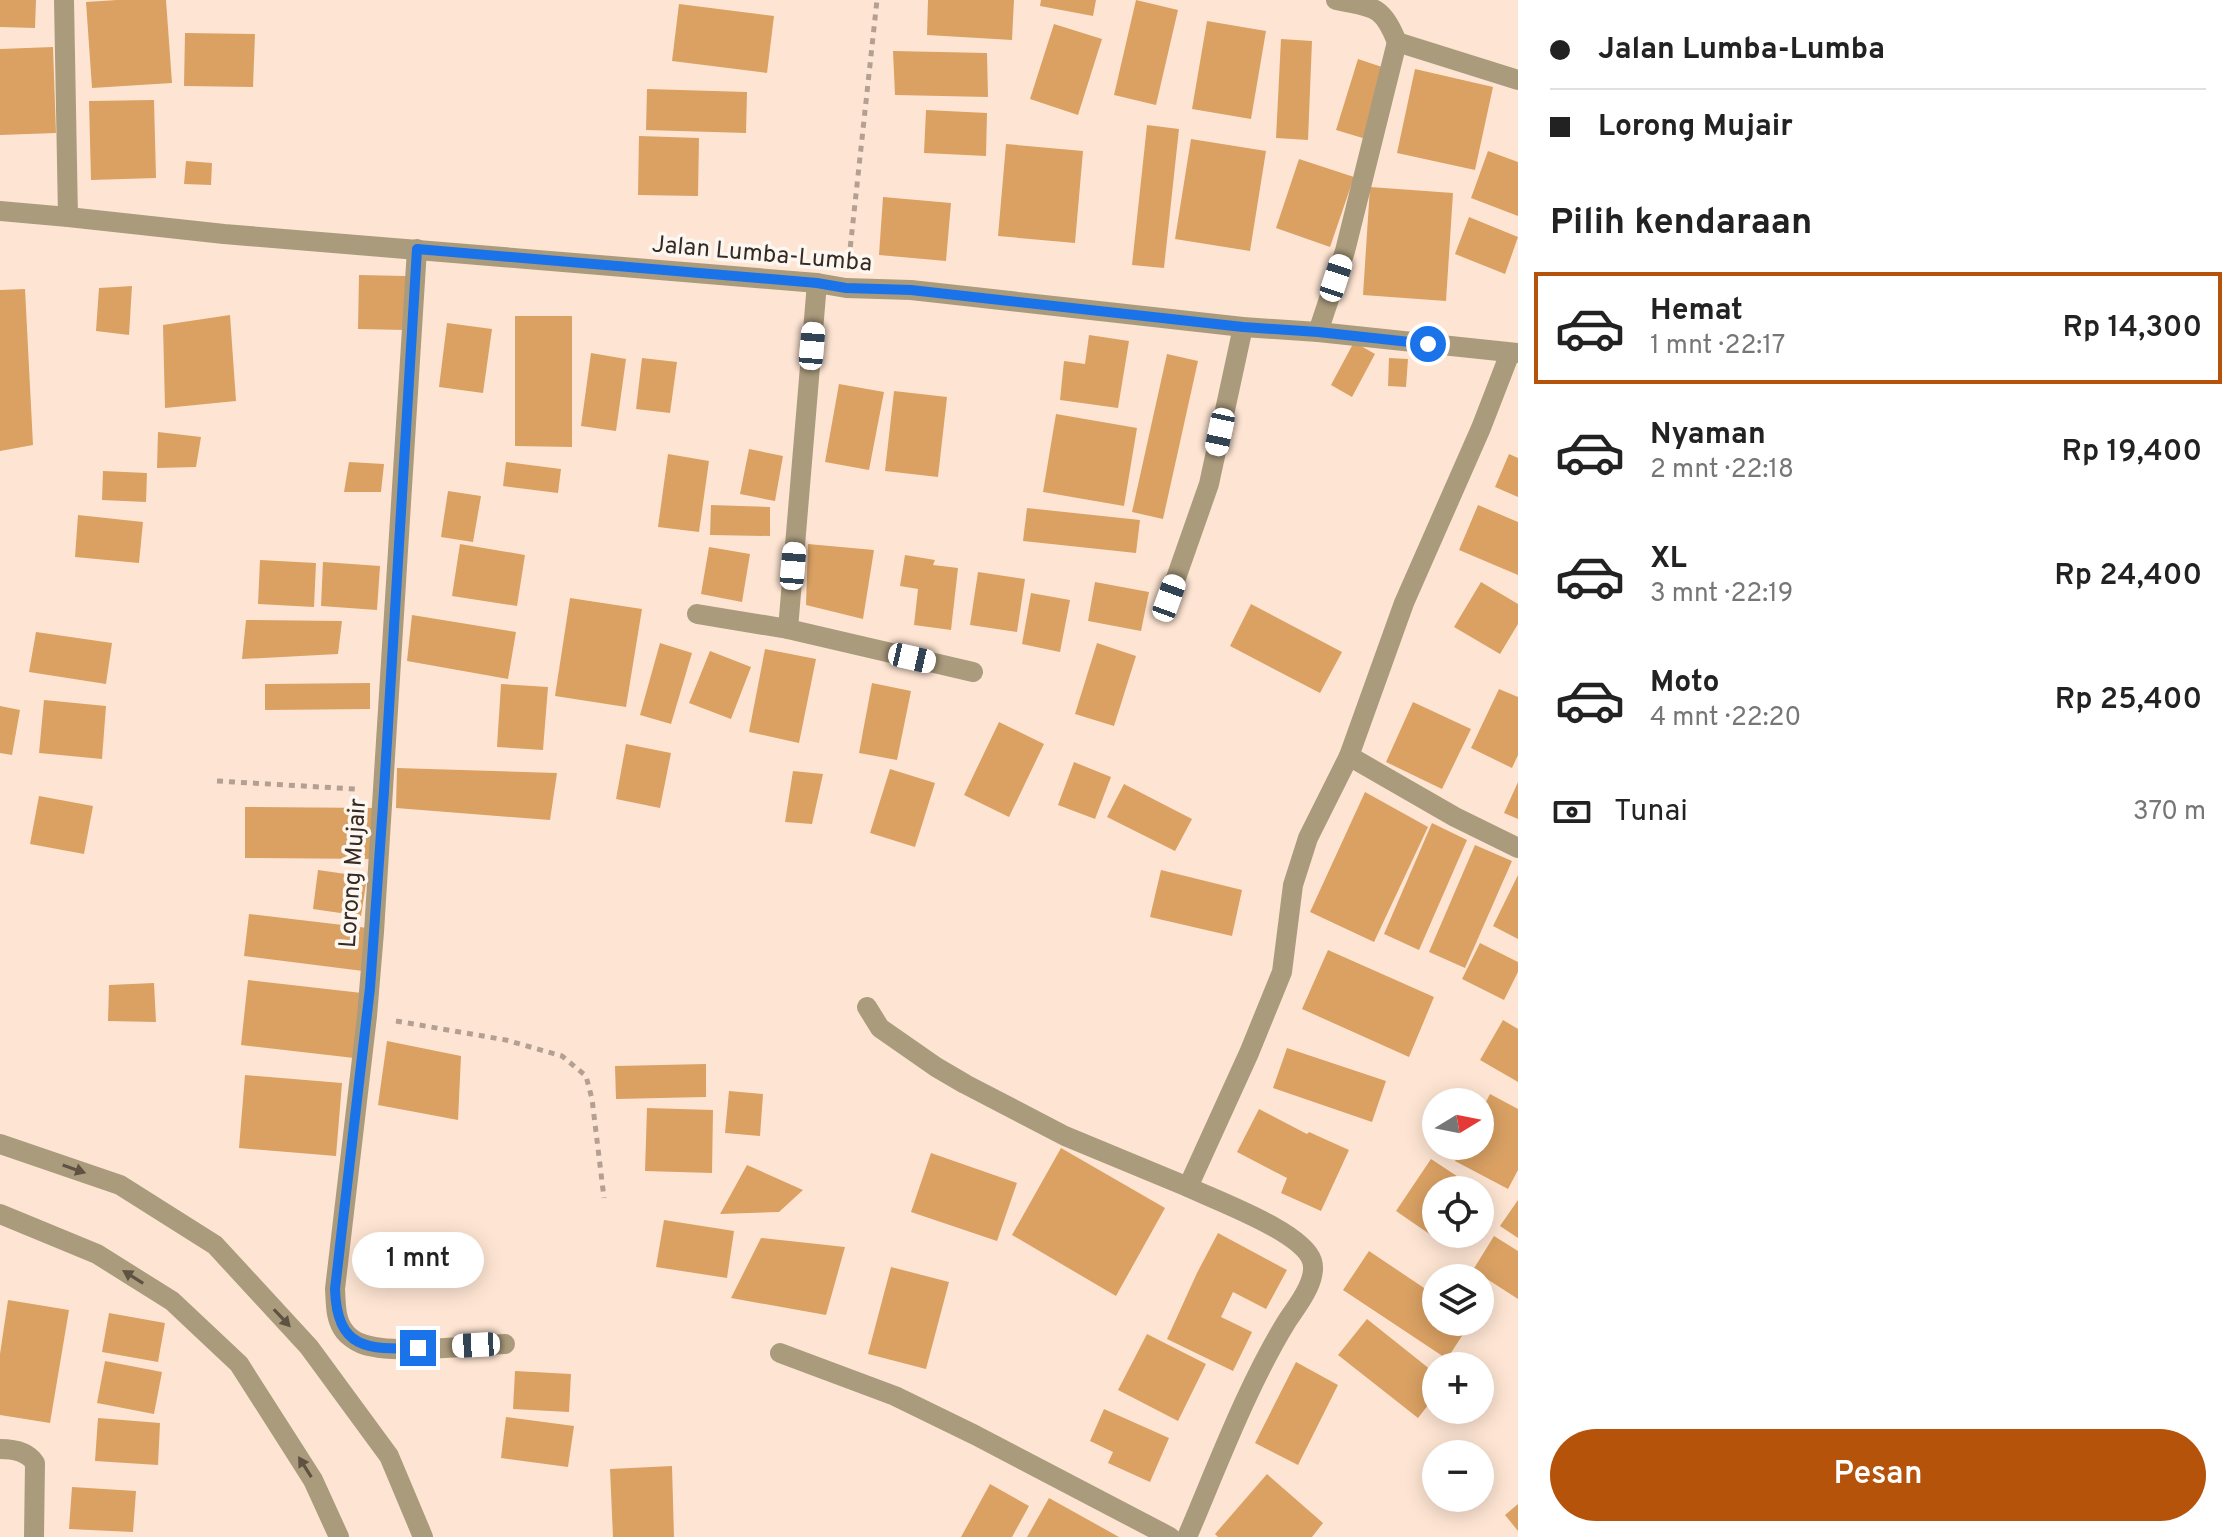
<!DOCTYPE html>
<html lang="id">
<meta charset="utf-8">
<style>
:root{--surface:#fff;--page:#f2f2f2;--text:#222;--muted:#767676;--line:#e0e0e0;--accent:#b45309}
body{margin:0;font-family:Overpass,sans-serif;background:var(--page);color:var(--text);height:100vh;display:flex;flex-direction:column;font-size:30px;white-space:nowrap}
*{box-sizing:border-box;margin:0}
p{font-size:26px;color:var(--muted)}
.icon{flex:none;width:44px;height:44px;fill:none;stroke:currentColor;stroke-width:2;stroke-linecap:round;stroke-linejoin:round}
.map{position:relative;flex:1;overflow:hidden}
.panel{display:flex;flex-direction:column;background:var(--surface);width:720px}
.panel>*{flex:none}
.banner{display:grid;align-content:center;height:176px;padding:0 32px;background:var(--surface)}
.needle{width:52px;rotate:80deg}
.fabs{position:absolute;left:1422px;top:1088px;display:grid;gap:16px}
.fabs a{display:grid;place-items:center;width:72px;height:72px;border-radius:50%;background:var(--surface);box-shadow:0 4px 20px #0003;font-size:40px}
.end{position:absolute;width:36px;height:36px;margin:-18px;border:10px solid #1a73e8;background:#fff;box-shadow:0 0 0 4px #fff}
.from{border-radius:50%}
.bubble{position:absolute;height:56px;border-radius:28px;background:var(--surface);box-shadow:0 4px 20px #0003;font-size:26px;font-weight:600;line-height:56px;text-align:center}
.car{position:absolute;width:24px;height:48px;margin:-24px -12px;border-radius:10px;box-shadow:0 0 6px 2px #0007;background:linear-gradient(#fff 24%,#345 0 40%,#fff 0 76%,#345 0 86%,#fff 0)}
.banner b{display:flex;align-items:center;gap:28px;height:76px;font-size:30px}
.banner b+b{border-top:2px solid var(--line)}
.banner i{width:20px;height:20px;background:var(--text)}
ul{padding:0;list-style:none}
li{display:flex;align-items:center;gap:24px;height:112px;margin:0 16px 12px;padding:0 16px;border:4px solid transparent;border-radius:0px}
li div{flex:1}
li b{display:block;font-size:30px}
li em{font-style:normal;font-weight:600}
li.selected{border-color:var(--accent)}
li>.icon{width:72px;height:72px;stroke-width:1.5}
h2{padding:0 32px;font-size:36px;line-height:96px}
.pay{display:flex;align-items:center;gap:20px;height:88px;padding:0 32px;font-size:30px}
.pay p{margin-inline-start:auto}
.cta{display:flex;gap:16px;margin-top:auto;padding:16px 32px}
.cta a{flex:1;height:92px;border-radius:48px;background:var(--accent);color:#fff;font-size:32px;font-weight:600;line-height:92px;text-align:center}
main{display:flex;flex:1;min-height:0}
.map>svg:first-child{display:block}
.building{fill:#daa163}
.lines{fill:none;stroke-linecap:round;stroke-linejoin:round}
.path{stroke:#b4a092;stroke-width:5;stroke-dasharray:6 6;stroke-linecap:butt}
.minor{stroke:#ab9b7d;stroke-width:20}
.oneway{fill:#5f5242}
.route{stroke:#1a73e8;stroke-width:10}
.labels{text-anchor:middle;stroke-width:7;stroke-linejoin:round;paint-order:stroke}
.street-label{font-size:24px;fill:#362a22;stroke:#fdf7f2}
</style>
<main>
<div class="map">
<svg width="1518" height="1537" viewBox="0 0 1518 1537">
<rect width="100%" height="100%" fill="#fee5d3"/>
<!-- building -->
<g class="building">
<path d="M0,0h36l-1,28 -35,-1z"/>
<path d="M117,0h49l6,83 -80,5 -6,-86z"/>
<path d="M928,0h86l-2,40 -85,-5z"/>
<path d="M1041,0h55l-3,16 -53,-10z"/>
<path d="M1136,0l42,10 -22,95 -42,-10z"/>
<path d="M679,4l95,12 -7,57 -95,-12z"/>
<path d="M1207,21l59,10 -15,88 -59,-10z"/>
<path d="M1054,24l48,15 -24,76 -48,-16z"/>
<path d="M185,33l70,1 -2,53 -69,-1z"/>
<path d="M1281,39l31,2 -4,99 -32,-2z"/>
<path d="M53,47l3,86 -56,2v-86z"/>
<path d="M893,51l94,2 1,44 -93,-2z"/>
<path d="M1358,59l30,10 -22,70 -30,-9z"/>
<path d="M1415,69l78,18 -18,83 -78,-17z"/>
<path d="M647,89l100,3 -1,41 -100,-3z"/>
<path d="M154,100l2,78 -65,2 -2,-79z"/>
<path d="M926,110l61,3 -1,43 -62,-3z"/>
<path d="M1147,125l32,4 -15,139 -32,-3z"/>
<path d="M639,136l60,2 -1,58 -60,-1z"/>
<path d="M1191,139l75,12 -16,100 -75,-12z"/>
<path d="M1006,144l77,7 -8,92 -77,-7z"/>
<path d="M1488,151l30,11v54l-47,-18z"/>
<path d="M1299,159l55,18 -24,70 -54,-19z"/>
<path d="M186,161l26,2 -1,22 -27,-1z"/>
<path d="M1370,187l83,6 -7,108 -83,-6z"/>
<path d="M883,197l68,6 -5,58 -67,-6z"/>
<path d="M1469,217l49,20 -13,37 -50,-20z"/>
<path d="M359,275l47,1 -1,54 -47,-1z"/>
<path d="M132,286l-3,49 -33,-4 3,-43z"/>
<path d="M25,289l8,156 -33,6v-161z"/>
<path d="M230,315l6,86 -71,7 -2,-83z"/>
<path d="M515,316h57v131l-57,-1z"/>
<path d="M447,323l45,6 -9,64 -44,-6z"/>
<path d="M1089,335l40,6 -11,67 -58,-8 4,-39 21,3z"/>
<path d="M1354,342l21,12 -23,43 -21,-12z"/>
<path d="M591,353l35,6 -10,72 -35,-5z"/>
<path d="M1167,354l31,7 -35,158 -31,-7z"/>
<path d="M642,358l35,4 -7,51 -34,-4z"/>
<path d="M1389,358l19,1 -2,28 -18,-1z"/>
<path d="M839,384l45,8 -15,78 -44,-8z"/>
<path d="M894,391l53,6 -9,80 -53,-6z"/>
<path d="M1056,414l81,14 -13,78 -81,-14z"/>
<path d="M158,432l43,5 -5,30 -39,1z"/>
<path d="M749,449l34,7 -8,45 -35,-7z"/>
<path d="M668,454l41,7 -10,71 -41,-5z"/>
<path d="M1509,454l9,4v39l-23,-10z"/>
<path d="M349,462l35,2 -3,28h-37z"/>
<path d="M506,462l55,7 -3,24 -55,-7z"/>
<path d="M103,471l44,2 -1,29 -44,-2z"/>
<path d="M448,491l33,5 -8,46 -32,-5z"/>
<path d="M711,505l59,2v29l-60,-1z"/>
<path d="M1478,505l40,17v53l-59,-25z"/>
<path d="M1027,508l113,12 -4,33 -113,-12z"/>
<path d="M78,515l65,7 -4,41 -64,-6z"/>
<path d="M460,544l65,11 -8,51 -65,-10z"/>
<path d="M808,544l66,6 -11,69 -57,-14z"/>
<path d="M709,547l41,7 -8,48 -41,-8z"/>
<path d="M905,555l30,5 -2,5 25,3 -7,62 -37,-5 4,-36 -18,-3z"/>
<path d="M260,560l56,3 -2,44 -56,-3z"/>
<path d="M323,562l57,4 -3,44 -56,-4z"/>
<path d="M978,572l47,7 -8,53 -47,-7z"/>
<path d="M1095,582l54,10 -8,39 -53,-10z"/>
<path d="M1481,582l37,22v20l-18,30 -46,-27z"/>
<path d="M1031,593l39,7 -10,52 -38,-8z"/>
<path d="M570,598l72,11 -16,98 -71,-11z"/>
<path d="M1251,604l91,48 -22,41 -90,-47z"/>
<path d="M412,615l104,17 -8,47 -101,-18z"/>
<path d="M246,620l96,1 -4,33 -96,5z"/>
<path d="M36,632l76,11 -6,41 -77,-12z"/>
<path d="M660,643l32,10 -21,71 -31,-9z"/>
<path d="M1097,643l39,13 -22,70 -39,-12z"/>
<path d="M765,649l51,10 -17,84 -50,-11z"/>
<path d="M710,651l41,16 -20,52 -42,-16z"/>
<path d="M370,683v26l-105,1v-26z"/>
<path d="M872,683l39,8 -14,69 -38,-7z"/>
<path d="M501,684l47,3 -5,63 -46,-3z"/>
<path d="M1499,689l19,8v58l-6,13 -41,-20z"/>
<path d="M44,700l62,6 -4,53 -63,-6z"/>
<path d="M1413,702l58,27 -29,60 -56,-27z"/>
<path d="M0,706l20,4 -8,45 -12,-2z"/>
<path d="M999,722l45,22 -35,73 -45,-22z"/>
<path d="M626,744l45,9 -11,55 -44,-9z"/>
<path d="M1074,762l37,15 -16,42 -37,-14z"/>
<path d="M397,768l160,5 -7,47 -154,-12z"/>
<path d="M890,769l45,14 -20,64 -45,-14z"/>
<path d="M793,771l30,3 -11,50 -27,-2z"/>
<path d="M1518,782v37l-14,-6z"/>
<path d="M1124,784l68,35 -17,32 -68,-34z"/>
<path d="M1365,792l63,35 -54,115 -64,-30z"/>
<path d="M39,796l54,10 -9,48 -54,-10z"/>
<path d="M245,807l130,1 -1,51 -129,-1z"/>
<path d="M1432,823l35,17 -48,110 -35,-16z"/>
<path d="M1475,845l37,16 -47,107 -36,-16z"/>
<path d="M318,870l49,7 -6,39 -48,-7z"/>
<path d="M1161,870l81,20 -10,46 -82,-19z"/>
<path d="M1518,875v64l-25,-13z"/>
<path d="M249,914l119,14 -5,43 -119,-15z"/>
<path d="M1480,943l38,19v10l-14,28 -42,-21z"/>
<path d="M1328,950l106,47 -25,60 -107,-48z"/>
<path d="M248,980l114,13 -8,65 -113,-13z"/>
<path d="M154,983l2,39 -48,-1 1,-36z"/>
<path d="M1503,1020l15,9v53l-38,-22z"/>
<path d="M387,1041l74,15 -3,64 -80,-15z"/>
<path d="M1287,1048l99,33 -14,41 -99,-34z"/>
<path d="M706,1064v33l-90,2 -1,-33z"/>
<path d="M245,1075l97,8 -6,73 -97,-8z"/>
<path d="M729,1091l34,3 -3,42 -35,-3z"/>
<path d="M1490,1094l28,15v61l-10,19 -53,-28 8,-15h17v-32z"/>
<path d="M647,1108l66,2 -1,63 -67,-2z"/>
<path d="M1259,1109l48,25 2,-2 40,18 -28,61 -40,-18 6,-15 -50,-26z"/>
<path d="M1061,1148l104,60 -49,88 -104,-61z"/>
<path d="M931,1153l86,30 -20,58 -86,-29z"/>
<path d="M1431,1159l47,31h-42v44h11l-6,8 -45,-31z"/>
<path d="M747,1165l56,25 -24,22 -59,2z"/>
<path d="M1518,1200v38l-18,-12z"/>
<path d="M664,1220l70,11 -7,47 -71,-11z"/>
<path d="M1218,1233l69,37 -21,39 -33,-17 -12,25 31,15 -19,39 -66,-32 30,-66z"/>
<path d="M1494,1236l24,15v48l-45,-29z"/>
<path d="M761,1238l84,9 -19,68 -95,-17z"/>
<path d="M1369,1251l67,45v26h35l-24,37 -104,-69z"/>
<path d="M891,1267l58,15 -23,87 -58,-15z"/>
<path d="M8,1300l61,10 -19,113 -50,-8v-61z"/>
<path d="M109,1313l56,10 -7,39 -56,-10z"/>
<path d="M1367,1319l69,55v21l-18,23 -80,-63z"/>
<path d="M1147,1334l59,30 -28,57 -60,-31z"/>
<path d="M105,1361l57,11 -8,42 -57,-11z"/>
<path d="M1296,1362l42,23 -40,80 -43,-22z"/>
<path d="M515,1371l56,3 -2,38 -56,-3z"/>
<path d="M1104,1409l65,29 -19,44 -42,-19 5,-11 -23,-11z"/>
<path d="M506,1417l68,9 -6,41 -67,-9z"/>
<path d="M98,1418l62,5 -2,42 -63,-4z"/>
<path d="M672,1466l2,71h-61l-3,-68z"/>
<path d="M1267,1474l56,49 -11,14h-94l-3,-3z"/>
<path d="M990,1484l39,22 -17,31h-51z"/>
<path d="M72,1487l64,4 -3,41 -64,-3z"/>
<path d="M1049,1498l70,39h-92z"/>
<path d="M1518,1504v27l-13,-16z"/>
</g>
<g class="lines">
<!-- path -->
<g class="path">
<path d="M849,259l28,-259"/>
<path d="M217,781l138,8"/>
<path d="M396,1021l110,19 56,16 24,20 6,23 12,99"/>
</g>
<!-- minor -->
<g class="minor">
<path d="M64,0l4,217"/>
<path d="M1336,0c37,8 46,4 61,42"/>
<path d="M0,211l68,6 156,17 593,49 29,5 65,2 332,37 75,5 200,21"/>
<path d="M417,249l-43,683 -7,84 -32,273c1,15 0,31 10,43 3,4 10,9 15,11 29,13 111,2 145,1"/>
<path d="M817,283l-29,346 185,43"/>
<path d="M1318,332l27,-81 52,-209 121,38"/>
<path d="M1510,353l-29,75 -77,175 -55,153 106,61 63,31"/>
<path d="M1169,598l40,-114 34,-157"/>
<path d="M697,614l91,15"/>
<path d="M867,1007l13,21 56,39 29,17 100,52 123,51"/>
<path d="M0,1144l120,41 95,60 94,102 80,109 34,81"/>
<path d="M0,1214l97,40 75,47 67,63 74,116 26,57"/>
<path d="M780,1353l115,43 80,39 195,102"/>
<path d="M0,1449c13,0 28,3 35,14l-1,74"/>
<path d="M1187,1537c30,-70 60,-151 100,-216 10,-15 31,-41 25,-60 -9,-29 -95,-60 -124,-74l61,-134 33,-81 11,-87 15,-47 41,-82"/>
</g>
</g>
<!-- one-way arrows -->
<defs><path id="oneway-solid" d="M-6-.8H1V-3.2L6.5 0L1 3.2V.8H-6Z" transform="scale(2)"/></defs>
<g class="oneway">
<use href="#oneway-solid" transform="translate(74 1169) rotate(19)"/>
<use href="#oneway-solid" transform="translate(133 1277) rotate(-148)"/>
<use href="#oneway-solid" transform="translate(282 1318) rotate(47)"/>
<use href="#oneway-solid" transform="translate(305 1467) rotate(-122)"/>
</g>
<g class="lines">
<!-- route -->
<path class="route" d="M418,1348c-51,2 -81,1 -83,-59l35,-301 14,-197 33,-542 400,34 29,5 65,2 332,37 75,5 110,12"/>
</g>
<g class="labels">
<!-- street labels -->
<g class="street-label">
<text transform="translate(762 253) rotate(5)" y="8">Jalan Lumba-Lumba</text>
<text transform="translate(352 873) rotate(-86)" y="8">Lorong Mujair</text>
</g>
</g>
</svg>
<div class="fabs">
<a><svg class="needle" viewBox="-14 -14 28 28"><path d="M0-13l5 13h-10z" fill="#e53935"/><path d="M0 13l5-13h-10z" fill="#767676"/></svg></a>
<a><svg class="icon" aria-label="locate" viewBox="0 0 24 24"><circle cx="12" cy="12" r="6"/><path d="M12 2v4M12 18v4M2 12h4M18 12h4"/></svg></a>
<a><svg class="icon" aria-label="layers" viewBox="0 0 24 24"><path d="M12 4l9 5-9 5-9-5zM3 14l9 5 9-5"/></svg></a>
<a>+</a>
<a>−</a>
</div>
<i class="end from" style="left:1428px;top:344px"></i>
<i class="end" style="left:418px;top:1348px"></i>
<div class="bubble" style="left:352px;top:1232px;width:132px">1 mnt</div>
<i class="car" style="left:1336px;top:278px;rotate:18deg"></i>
<i class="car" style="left:812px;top:346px;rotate:5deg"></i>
<i class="car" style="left:1220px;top:432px;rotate:192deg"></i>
<i class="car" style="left:793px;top:566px;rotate:5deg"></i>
<i class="car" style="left:1169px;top:598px;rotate:20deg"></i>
<i class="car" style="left:912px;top:658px;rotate:103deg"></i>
<i class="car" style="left:476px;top:1345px;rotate:267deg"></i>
</div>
<section class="panel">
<div class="banner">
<b><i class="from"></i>Jalan Lumba-Lumba</b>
<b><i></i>Lorong Mujair</b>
</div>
<h2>Pilih kendaraan</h2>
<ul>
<li class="selected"><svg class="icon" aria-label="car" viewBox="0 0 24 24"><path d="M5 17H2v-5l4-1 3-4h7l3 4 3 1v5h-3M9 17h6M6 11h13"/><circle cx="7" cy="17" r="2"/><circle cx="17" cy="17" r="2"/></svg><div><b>Hemat</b><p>1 mnt · 22:17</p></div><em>Rp 14,300</em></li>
<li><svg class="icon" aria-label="car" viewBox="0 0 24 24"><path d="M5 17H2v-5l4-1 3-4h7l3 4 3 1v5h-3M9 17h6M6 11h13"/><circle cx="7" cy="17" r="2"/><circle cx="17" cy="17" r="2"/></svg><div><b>Nyaman</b><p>2 mnt · 22:18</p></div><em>Rp 19,400</em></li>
<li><svg class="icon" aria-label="car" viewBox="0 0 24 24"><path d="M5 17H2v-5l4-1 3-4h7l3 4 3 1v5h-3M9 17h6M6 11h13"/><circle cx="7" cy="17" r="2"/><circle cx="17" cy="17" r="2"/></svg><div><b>XL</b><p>3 mnt · 22:19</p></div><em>Rp 24,400</em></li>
<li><svg class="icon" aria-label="car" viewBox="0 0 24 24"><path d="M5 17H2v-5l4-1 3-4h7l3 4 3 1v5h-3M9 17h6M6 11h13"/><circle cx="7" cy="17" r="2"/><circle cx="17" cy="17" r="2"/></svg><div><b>Moto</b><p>4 mnt · 22:20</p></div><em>Rp 25,400</em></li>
</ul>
<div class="pay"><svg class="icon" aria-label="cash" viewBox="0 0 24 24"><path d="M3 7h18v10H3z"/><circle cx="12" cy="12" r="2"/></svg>Tunai<p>370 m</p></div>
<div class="cta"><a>Pesan</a></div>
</section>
</main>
